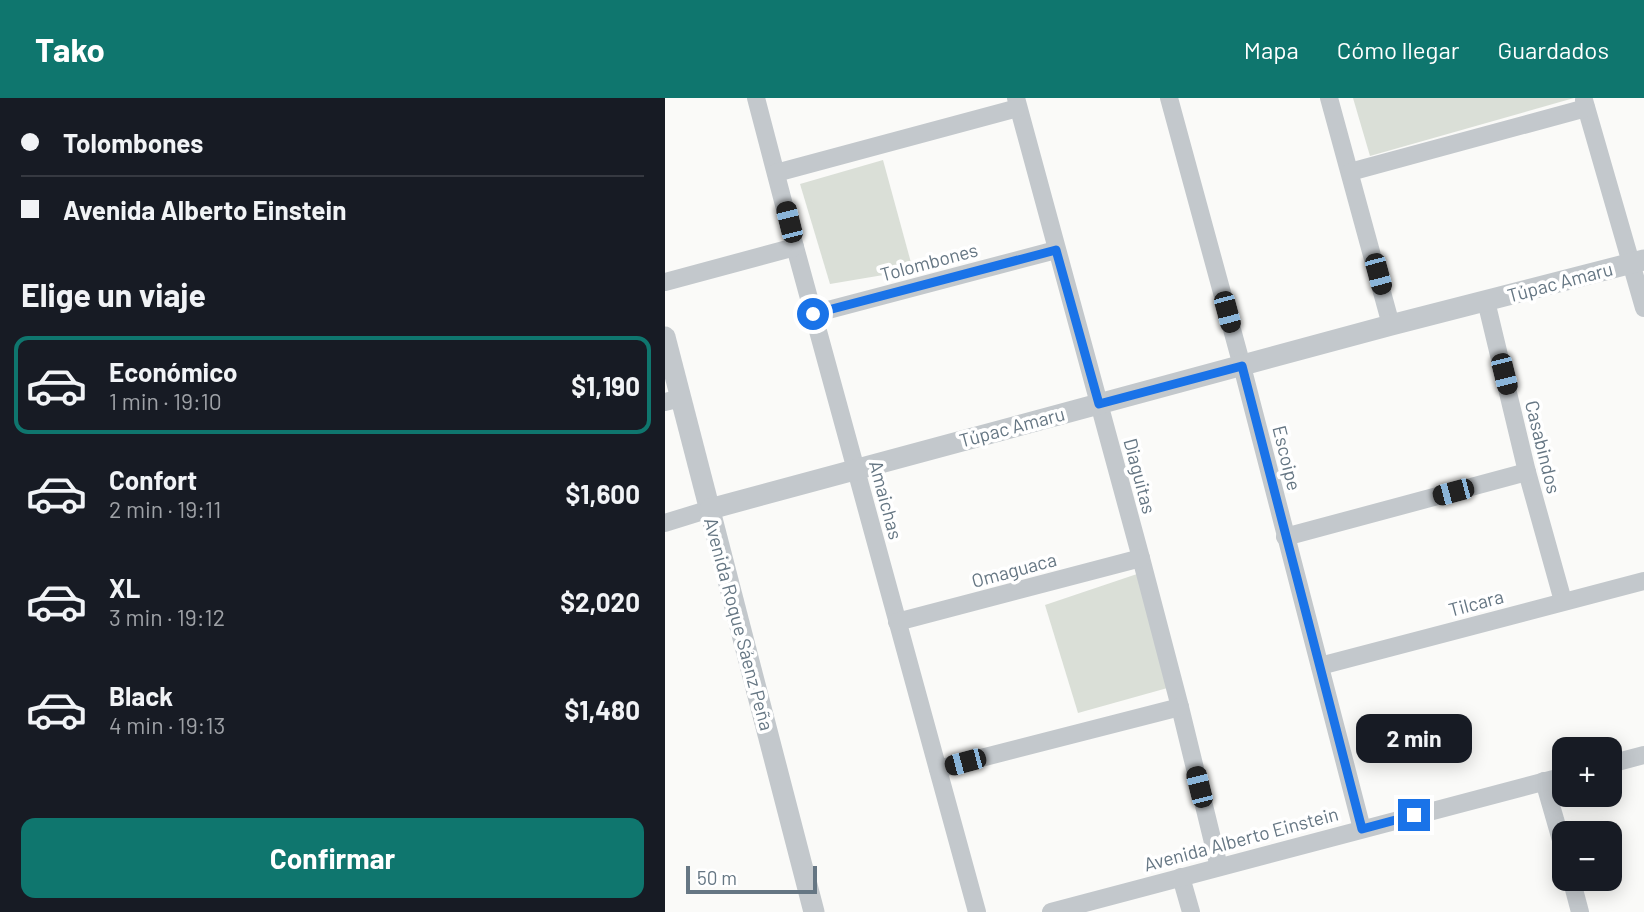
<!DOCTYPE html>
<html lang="es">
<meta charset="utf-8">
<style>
:root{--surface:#171b24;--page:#20242c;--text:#f1f3f6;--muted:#9ea1a6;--line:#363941;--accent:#0f766e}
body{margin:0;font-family:Barlow,sans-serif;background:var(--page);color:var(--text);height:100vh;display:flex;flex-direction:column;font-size:26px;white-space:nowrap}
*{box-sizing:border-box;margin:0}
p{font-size:23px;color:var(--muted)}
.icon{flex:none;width:38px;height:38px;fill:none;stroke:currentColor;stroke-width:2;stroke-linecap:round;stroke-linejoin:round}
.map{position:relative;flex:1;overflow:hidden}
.details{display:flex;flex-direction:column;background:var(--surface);width:665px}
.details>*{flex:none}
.banner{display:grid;align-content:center;height:154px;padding:0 21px;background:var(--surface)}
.fabs{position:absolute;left:887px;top:639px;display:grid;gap:14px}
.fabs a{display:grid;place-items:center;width:70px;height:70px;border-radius:14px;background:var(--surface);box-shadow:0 4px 18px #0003;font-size:35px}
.scale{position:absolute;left:21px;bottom:18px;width:131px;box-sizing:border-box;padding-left:7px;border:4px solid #657683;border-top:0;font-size:19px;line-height:24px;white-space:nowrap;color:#657683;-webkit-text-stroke:5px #fff;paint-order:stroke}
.end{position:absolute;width:32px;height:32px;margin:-16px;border:9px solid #1a73e8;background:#fff;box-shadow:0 0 0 4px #fff}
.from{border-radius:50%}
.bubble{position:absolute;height:49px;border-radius:14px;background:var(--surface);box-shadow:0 4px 18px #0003;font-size:23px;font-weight:700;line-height:49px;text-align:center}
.car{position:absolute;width:21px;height:42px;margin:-21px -10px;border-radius:9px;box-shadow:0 0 5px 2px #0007;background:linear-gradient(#222 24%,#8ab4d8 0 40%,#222 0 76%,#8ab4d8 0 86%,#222 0)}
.banner b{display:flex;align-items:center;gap:24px;height:66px;font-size:26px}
.banner b+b{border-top:2px solid var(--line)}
.banner i{width:18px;height:18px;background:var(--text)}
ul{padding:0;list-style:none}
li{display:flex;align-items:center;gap:21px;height:98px;margin:0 14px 10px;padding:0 7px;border:4px solid transparent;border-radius:14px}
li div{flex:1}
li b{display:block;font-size:26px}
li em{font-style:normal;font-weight:700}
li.on{border-color:var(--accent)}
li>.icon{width:63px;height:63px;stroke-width:1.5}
h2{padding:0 21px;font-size:32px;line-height:84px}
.button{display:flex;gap:14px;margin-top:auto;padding:14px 21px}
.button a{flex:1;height:80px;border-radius:14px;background:var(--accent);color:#fff;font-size:28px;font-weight:700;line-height:80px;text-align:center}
header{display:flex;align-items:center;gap:42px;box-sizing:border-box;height:98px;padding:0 35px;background:var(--accent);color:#fff}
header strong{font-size:33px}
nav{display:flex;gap:38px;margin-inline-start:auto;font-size:24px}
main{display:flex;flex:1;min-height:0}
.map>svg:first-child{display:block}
.green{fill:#dadfd7}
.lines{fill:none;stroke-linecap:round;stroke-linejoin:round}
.minor{stroke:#c3c8cc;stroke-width:18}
.tertiary{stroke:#c3c8cc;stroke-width:21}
.route{stroke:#1a73e8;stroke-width:9}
.labels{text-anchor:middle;stroke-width:7;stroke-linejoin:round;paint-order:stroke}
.street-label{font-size:19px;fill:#657683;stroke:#fff}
</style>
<header>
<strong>Tako</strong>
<nav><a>Mapa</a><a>Cómo llegar</a><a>Guardados</a></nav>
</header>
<main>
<section class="details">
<div class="banner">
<b><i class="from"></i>Tolombones</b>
<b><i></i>Avenida Alberto Einstein</b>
</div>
<h2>Elige un viaje</h2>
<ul>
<li class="on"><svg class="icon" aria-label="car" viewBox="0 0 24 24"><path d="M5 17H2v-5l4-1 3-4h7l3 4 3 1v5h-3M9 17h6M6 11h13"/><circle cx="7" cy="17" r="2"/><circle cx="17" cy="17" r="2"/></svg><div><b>Económico</b><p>1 min · 19:10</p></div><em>$1,190</em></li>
<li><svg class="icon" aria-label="car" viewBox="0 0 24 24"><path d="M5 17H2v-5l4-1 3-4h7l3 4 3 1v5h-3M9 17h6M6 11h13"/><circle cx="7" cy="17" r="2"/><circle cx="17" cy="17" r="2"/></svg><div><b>Confort</b><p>2 min · 19:11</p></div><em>$1,600</em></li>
<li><svg class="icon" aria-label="car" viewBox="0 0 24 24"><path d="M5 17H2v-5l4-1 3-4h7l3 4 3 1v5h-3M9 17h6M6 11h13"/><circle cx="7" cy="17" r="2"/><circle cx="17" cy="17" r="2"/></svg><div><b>XL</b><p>3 min · 19:12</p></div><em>$2,020</em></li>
<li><svg class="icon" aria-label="car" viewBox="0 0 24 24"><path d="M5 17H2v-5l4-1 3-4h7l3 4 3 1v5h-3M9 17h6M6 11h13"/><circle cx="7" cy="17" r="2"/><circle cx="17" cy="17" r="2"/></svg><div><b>Black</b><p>4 min · 19:13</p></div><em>$1,480</em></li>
</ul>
<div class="button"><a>Confirmar</a></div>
</section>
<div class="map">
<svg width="979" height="814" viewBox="0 0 979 814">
<rect width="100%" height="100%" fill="#fafaf8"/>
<!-- green -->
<g class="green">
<path d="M688,0h221l-204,58z"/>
<path d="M218,62l30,110 -83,14 -30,-100z"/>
<path d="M472,476l34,113 -93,26 -33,-108z"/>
</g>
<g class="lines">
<!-- minor -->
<g class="minor">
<path d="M91,0l39,149 182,665"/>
<path d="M351,0l125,460 39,149 39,160"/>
<path d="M504,0l73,268 120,463"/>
<path d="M664,0l62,227"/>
<path d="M919,2l60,208"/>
<path d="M685,74l236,-64"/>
<path d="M111,75l242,-65"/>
<path d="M0,184l130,-35"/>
<path d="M821,203l41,171 36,129"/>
<path d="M148,216l243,-64"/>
<path d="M0,304l16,-4"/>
<path d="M0,425l45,-14"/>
<path d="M620,439l242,-65"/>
<path d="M232,524l244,-64"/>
<path d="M655,568l324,-85"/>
<path d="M945,666l34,-9"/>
<path d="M273,671l242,-62"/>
<path d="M879,683l21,73"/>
<path d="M516,779l10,35"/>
<path d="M906,780l9,34"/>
<path d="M386,814l514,-136"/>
</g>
<!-- tertiary -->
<g class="tertiary">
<path d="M0,239l149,575"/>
<path d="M45,411l681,-184 253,-65"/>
</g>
</g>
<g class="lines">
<!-- route -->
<path class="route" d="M148,216l243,-64 43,154 143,-38 120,463 52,-14"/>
</g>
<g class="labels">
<!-- street labels -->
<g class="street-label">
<text transform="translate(264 164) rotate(-15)" y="7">Tolombones</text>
<text transform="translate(895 184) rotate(-15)" y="7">Túpac Amaru</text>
<text transform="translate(347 329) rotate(-15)" y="7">Túpac Amaru</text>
<text transform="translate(878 349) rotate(76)" y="7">Casabindos</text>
<text transform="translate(622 360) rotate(76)" y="7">Escoipe</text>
<text transform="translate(475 378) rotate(75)" y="7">Diaguitas</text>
<text transform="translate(221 402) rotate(75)" y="7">Amaichas</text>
<text transform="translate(349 472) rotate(-15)" y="7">Omaguaca</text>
<text transform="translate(811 505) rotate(-15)" y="7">Tilcara</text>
<text transform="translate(74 526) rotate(75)" y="7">Avenida Roque Sáenz Peña</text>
<text transform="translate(576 741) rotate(-15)" y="7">Avenida Alberto Einstein</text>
</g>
</g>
</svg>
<div class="fabs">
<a>+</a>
<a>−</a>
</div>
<div class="scale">50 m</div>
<i class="end from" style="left:148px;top:216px"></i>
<i class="end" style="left:749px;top:717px"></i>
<div class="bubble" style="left:691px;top:616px;width:116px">2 min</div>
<i class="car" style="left:124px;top:124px;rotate:346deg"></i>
<i class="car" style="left:713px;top:176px;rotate:165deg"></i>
<i class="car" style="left:562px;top:214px;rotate:165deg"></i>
<i class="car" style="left:839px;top:276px;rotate:166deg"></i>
<i class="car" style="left:788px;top:394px;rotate:255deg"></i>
<i class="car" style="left:300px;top:664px;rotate:255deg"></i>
<i class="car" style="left:534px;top:689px;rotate:346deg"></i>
</div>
</main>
